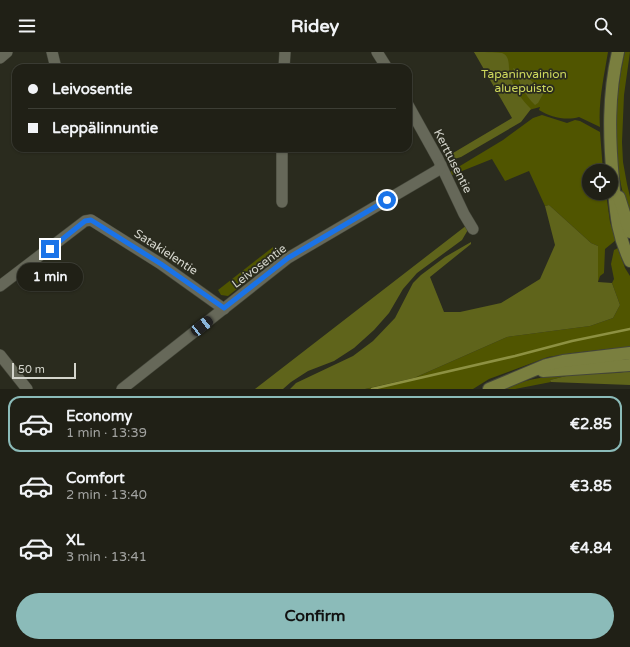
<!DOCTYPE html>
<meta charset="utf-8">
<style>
:root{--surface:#202016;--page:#28281f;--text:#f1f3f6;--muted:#a2a3a1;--line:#3d3e35;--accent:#8bbbb9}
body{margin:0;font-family:"Varela Round",sans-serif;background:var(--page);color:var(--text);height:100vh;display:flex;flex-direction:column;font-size:15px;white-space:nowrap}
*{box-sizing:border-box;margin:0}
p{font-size:13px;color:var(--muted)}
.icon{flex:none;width:22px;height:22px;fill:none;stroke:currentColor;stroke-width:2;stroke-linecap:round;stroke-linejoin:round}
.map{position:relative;height:337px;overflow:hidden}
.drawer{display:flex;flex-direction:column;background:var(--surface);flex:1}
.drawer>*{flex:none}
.guide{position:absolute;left:12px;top:12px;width:400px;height:88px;border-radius:12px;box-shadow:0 1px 3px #0004,0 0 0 1px var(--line);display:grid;align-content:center;height:88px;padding:0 16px;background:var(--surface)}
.controls{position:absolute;left:582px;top:112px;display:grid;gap:8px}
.controls a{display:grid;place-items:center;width:36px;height:36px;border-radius:50%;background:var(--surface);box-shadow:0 1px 3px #0004,0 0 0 1px var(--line);font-size:20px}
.scale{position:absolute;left:12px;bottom:10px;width:64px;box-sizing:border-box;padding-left:4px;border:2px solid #d4d5cc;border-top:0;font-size:11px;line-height:14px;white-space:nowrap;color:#d4d5cc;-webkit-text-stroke:3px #2a2b1e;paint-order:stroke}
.end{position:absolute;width:18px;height:18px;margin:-9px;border:5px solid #1a73e8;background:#fff;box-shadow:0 0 0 2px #fff}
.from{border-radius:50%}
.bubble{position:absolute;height:28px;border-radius:14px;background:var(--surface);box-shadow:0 1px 3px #0004,0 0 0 1px var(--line);font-size:13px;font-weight:800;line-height:28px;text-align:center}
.car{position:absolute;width:12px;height:24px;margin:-12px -6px;border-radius:5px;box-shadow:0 0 3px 1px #0007;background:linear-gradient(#222 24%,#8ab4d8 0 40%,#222 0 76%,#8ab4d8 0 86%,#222 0)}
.guide b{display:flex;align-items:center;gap:14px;height:38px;font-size:15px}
.guide b+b{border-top:1px solid var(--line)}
.guide i{width:10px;height:10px;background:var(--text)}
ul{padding:7px 0 0;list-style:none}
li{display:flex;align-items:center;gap:12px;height:56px;margin:0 8px 6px;padding:0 8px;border:2px solid transparent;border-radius:12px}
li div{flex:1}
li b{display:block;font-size:15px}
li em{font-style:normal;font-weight:800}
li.selected{border-color:var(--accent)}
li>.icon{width:36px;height:36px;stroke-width:1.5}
.button{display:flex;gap:8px;margin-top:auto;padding:8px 16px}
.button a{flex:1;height:46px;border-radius:24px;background:var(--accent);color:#111;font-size:16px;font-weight:800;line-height:46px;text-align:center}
header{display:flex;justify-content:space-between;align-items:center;height:52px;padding:0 16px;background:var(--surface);font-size:18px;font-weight:800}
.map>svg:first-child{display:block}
.green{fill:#505500}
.forest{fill:#5f641b}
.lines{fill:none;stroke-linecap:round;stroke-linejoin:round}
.stream{stroke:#8d9142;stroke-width:2.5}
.minor-casing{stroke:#44463a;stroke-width:12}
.major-casing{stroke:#44463a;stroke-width:14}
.minor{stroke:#666859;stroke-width:11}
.major{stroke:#7a7f3f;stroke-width:12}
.route{stroke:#1a73e8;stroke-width:5}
.labels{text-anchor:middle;stroke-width:3.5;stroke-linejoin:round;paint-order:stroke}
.park-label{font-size:12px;fill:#ced85c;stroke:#2a2b1e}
.street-label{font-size:12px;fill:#d4d5cc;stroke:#2a2b1e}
</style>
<header><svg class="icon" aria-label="menu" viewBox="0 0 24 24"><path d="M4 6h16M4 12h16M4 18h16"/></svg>Ridey<svg class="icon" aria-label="search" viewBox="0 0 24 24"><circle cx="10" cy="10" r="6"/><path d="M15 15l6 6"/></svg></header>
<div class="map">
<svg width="630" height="337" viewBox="0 0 630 337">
<rect width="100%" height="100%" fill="#2a2b1e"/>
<!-- green -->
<g class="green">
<path d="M474,0h134c-4,24 -10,51 -8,75l-21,-10c-13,4 -29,0 -40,-7l1,-3 -11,3z"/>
<path d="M625,0h5l-6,43 -2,47 1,20 4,22 3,13v19c-19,-51 -17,-112 -5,-164z"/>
<path d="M542,63l25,8 8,-3 5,1 20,11 3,39h-14v22h17l4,29 6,18 -11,9 -1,24 -4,3 -2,6v-36l-7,-3 -42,-38 -4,1 -16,-35 -24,10 -13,-22 -40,16 -2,-3 53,-32 30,-22z"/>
<path d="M273,195l1,13 -46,36 -7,-1 -3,-5z"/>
<path d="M618,196l7,20 5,8v72h-14l-43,5 -25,4 -59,22 -16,10h-108l49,-11 93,-41 83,-11 23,-8 7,-13 -8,-22 2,-4 -3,-15 3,-14z"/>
<path d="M570,322l-4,2 -16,4 1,2 -36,7h-14c22,-9 45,-13 69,-15z"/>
</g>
<!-- forest -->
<g class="forest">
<path d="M474,0c8,0 21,0 28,1 9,3 6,15 8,22 4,14 11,24 21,34l-10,13 -60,35 -10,3 -3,-4 64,-38z"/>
<path d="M513,16l10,5 13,12 11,2 -9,16 -3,2c-11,-10 -16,-24 -22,-37z"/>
<path d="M549,153l42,38 7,3v36l14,1 8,22 -7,13 -23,8 -83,11 -93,41 -49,11h-75l6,-6 57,-27 20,-15 22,-23 18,-35 8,-8 24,-18 26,-15v2l-41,33 14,35h16l41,-9 39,-24 15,-34 -10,-39z"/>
<path d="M467,173l2,3 -7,12 -45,33 -14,16 -14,24 -15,17 -20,18 -20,13 -26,10 -17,11 -8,7h-28z"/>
<path d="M630,319v14l-79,-3 -1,-2 16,-4 4,-2 47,-1z"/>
</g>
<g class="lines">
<!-- stream -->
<path class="stream" d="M372,337l143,-33 57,-15 58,-12"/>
<defs>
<g id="minor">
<path d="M52,0l4,16"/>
<path d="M377,0l10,16"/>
<path d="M0,6l7,-6"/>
<path d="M284,16l1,-16"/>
<path d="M408,53l30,54 26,55 9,15"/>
<path d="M282,150v-54"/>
<path d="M0,234l85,-65 6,-1 70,44 63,45"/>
<path d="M0,303l27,34"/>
<path d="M122,337l166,-131 150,-88 3,-5"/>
</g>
<g id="major">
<path d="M618,0c-10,43 -9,85 -5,128 3,32 3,51 17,81"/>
<path d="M619,145l11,35"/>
<path d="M543,319l87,-6"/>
<path d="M489,337l57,-24 17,-4 67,-8"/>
</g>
</defs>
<!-- minor casing -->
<use href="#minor" class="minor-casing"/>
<!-- major casing -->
<use href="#major" class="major-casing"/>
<!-- minor -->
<use href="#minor" class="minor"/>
<!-- major -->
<use href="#major" class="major"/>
</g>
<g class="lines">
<!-- route -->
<path class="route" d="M50,197l35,-28 6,-1 70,44 63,44 64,-50 99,-58"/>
</g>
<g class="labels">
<!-- park labels -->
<g class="park-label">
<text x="524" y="26">Tapaninvainion<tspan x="524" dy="14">aluepuisto</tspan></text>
</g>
<!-- street labels -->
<g class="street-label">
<text transform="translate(453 109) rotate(63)" y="4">Kerttusentie</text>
<text transform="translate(166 200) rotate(33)" y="4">Satakielentie</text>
<text transform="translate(259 214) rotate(-37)" y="4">Leivosentie</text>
</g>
</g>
</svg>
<div class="controls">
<a><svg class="icon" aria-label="locate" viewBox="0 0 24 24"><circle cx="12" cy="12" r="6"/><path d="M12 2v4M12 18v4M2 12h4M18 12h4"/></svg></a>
</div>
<div class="scale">50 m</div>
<i class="end from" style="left:387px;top:148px"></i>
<i class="end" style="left:50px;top:197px"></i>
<div class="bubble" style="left:17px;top:211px;width:66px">1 min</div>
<i class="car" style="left:202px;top:274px;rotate:52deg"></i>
<div class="guide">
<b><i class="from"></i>Leivosentie</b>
<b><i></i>Leppälinnuntie</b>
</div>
</div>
<section class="drawer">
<ul>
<li class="selected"><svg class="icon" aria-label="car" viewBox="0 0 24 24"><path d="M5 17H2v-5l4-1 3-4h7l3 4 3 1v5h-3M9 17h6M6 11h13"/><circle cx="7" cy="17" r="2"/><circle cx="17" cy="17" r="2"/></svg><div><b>Economy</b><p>1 min · 13:39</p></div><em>€2.85</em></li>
<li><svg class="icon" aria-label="car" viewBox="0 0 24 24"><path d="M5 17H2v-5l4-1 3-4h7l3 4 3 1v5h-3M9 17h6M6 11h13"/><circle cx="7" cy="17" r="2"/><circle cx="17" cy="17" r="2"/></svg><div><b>Comfort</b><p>2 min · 13:40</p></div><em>€3.85</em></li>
<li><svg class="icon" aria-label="car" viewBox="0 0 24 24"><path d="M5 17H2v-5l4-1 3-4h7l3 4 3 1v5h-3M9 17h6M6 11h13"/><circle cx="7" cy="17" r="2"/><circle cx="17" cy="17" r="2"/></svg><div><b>XL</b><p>3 min · 13:41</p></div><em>€4.84</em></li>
</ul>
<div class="button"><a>Confirm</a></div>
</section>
